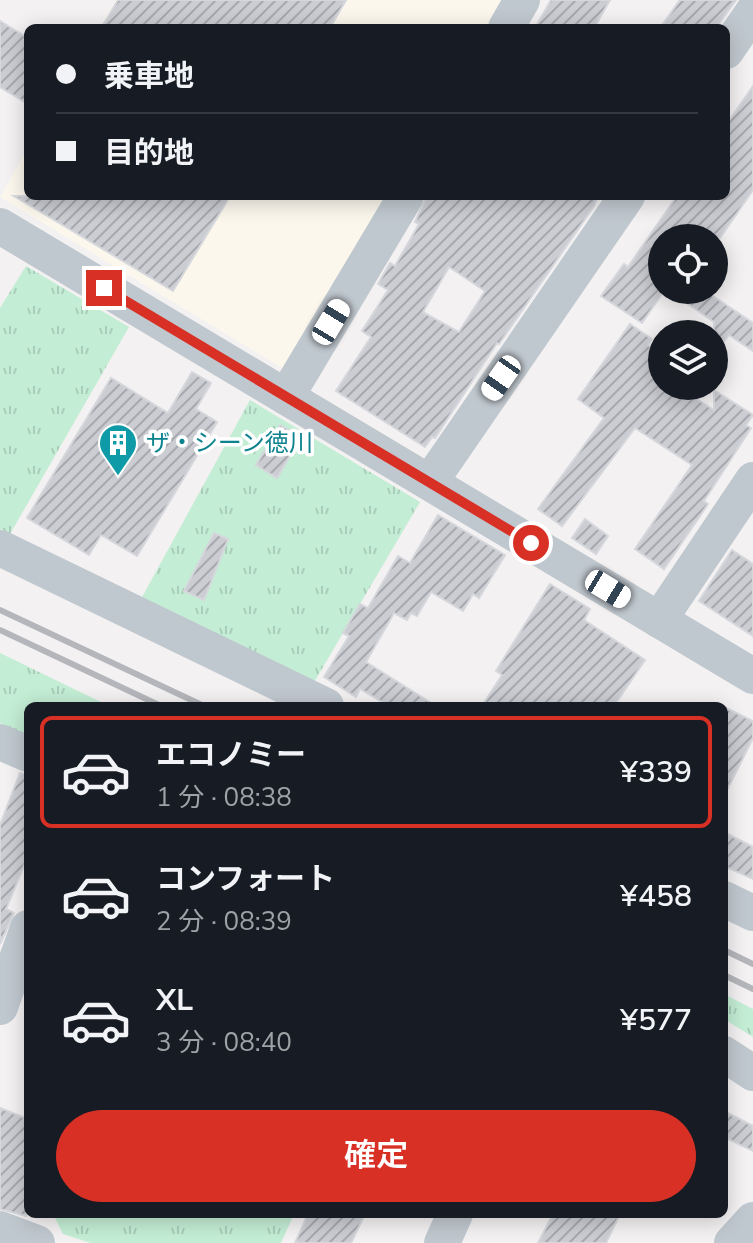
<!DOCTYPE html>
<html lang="ja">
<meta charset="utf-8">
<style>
:root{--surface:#171b24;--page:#242831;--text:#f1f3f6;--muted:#9ea1a6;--line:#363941;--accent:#d93025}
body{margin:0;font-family:"Nunito Sans","Noto Sans JP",sans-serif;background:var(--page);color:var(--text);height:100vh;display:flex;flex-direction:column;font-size:30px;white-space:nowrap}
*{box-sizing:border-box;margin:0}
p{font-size:26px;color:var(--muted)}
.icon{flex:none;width:44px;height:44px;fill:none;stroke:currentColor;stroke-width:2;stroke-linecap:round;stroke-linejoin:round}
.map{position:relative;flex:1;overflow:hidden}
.panel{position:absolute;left:24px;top:702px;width:704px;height:516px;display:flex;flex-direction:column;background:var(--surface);border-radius:12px;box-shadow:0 4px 20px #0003}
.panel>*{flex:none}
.top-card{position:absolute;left:24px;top:24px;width:706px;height:176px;border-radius:12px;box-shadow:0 4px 20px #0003;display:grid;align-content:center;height:176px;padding:0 32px;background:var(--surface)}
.fabs{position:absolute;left:648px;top:224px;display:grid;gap:16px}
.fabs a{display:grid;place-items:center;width:80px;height:80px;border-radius:50%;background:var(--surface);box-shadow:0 4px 20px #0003;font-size:40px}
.end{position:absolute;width:36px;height:36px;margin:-18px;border:10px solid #d93025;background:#fff;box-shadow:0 0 0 4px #fff}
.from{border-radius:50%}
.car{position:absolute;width:24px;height:48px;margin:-24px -12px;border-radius:10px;box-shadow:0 0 6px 2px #0007;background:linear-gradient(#fff 24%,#345 0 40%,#fff 0 76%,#345 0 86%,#fff 0)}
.top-card b{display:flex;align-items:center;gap:28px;height:76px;font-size:30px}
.top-card b+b{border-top:2px solid var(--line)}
.top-card i{width:20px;height:20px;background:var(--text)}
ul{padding:14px 0 0;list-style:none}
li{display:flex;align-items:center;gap:24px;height:112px;margin:0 16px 12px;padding:0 16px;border:4px solid transparent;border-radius:12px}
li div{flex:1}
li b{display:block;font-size:30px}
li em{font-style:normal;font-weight:600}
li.current{border-color:var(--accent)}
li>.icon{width:72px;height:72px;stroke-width:1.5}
.button{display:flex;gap:16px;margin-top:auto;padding:16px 32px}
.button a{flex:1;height:92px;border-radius:48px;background:var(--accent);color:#fff;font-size:32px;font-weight:600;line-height:92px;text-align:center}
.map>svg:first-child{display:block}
.commercial{fill:#fbf7ed}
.grass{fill:url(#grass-tufts)}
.building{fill:url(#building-hatch);stroke:#d5d7dc;stroke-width:2;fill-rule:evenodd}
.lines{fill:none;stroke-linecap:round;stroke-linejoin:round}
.minor{stroke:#c0c8cf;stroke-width:36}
.rail{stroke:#b4b6bb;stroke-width:6}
.route{stroke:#d93025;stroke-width:10}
.labels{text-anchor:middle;stroke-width:7;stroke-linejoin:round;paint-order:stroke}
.culture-label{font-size:24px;fill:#0d838f;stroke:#fff;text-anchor:start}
</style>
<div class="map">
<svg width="753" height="1243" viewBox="0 0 753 1243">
<defs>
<pattern id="grass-tufts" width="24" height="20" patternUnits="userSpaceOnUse" patternTransform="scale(2)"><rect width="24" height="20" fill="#c3edd4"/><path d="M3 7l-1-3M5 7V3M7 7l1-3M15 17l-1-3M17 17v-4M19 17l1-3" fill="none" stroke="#a9cdb8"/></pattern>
<pattern id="building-hatch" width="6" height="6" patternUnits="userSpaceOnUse" patternTransform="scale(2)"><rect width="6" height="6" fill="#cbcdd3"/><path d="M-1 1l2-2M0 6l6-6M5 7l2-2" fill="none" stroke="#a7a9ae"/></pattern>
</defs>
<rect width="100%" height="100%" fill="#f3f1f1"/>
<!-- commercial -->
<g class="commercial">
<path d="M116,0h398l-17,28h-398z"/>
<path d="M28,148v48h369l-101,168 -14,4 -282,-171z"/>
</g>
<!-- grass -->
<g class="grass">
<path d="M26,266l103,61 -119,207 -10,-5v-221z"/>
<path d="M250,400l170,102 -107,182 -172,-85z"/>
<path d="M0,653l109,53h-81v31l-28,-14z"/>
<path d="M724,994l29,15v28l-29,-18z"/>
<path d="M53,1214h241l-13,29h-190l-28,-9z"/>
</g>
<!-- building -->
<g class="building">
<path d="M118,0h228l-16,28h-229z"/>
<path d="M551,0h59l-16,28h-59z"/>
<path d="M680,0h56l-20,28h-56z"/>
<path d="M0,21l28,17v66l-28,-17z"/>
<path d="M753,86v104l-33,48h-58v56l-20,29 -41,-27 23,-32 4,3 49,-71h49v-71z"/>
<path d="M14,196h216l-57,95z"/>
<path d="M427,196h171l-4,10 -95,138 -2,-1 -62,95 -3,-1 -7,10 -89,-56 35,-54 -9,-6 26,-41 -10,-6 12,-21 5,3 24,-42 -4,-2zM449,267l36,24 -26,41 -36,-20z"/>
<path d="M668,290h36l49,33v28l-24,-16 -15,20v-33z"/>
<path d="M630,324l22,15 -4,6 14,9v32h14l38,24v-20l39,25 -7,10 5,3 -47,73 4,3 -44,65 -29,-20 57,-84 -57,-37 -73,98 -24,-17 66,-91 -26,-19z"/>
<path d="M192,372l19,11 -15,26 21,13 -80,134 -36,-21 -12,20 -62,-37 84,-140 57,35z"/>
<path d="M280,425l21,12 -24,41 -21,-13z"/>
<path d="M438,515l67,40 -26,43 -6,-4 -10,17 -32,-19 -14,24 -6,-3 -4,7 -13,-7 -28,49 70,44h-47l-29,-17 -4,8 -32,-20 25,-41 -6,-3 17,-29 8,4 30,-52 12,7z"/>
<path d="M585,519l23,17 -12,18 -24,-16z"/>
<path d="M214,533l14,6 -24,61 -20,-9z"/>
<path d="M732,550l21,14v72l-54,-35z"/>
<path d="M550,584l40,25 -6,11 61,40 -31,46h-132l20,-31 -6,-4z"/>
<path d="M724,707l29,14v17l-29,58z"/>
<path d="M20,773l8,2v81l-22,53 8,4 -14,31v-119z"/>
<path d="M724,832l29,15v32l-29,-13z"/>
<path d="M0,1108l28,11v91l-2,6 -26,-7z"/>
<path d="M724,1111l29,15v25l-29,-14z"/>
<path d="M308,1214h57l-14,29h-56z"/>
<path d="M553,1214h67l-14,29h-68z"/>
</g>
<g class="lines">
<!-- minor -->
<g class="minor">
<path d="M506,28l16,-28"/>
<path d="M726,51l27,-39"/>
<path d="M0,226l753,450"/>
<path d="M286,397l120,-201"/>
<path d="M430,482l197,-286"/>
<path d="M0,548l326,158"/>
<path d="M659,620l94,-140"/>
<path d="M0,742l28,12"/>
<path d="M724,899l29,14"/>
<path d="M0,1007l28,-79"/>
<path d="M724,1054l29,19"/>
<path d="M0,1229l37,14"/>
<path d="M442,1243l13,-29"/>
<path d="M732,1243l21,-23"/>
</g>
<!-- rail -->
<g class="rail">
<path d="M0,610l204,96"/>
<path d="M0,630l161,76"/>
<path d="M724,950l29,14"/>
<path d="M724,975l29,14"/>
</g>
</g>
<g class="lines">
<!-- route -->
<path class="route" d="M104,288l427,255"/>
</g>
<!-- icons -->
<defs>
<symbol id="building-pin" viewBox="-11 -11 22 30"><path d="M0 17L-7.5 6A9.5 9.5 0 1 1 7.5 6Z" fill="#0f9aa8" stroke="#fff"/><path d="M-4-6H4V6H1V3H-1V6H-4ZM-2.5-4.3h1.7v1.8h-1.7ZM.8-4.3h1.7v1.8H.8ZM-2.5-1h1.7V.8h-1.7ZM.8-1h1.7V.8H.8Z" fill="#fff"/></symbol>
</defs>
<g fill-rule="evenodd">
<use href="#building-pin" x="96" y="421" width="44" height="60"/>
</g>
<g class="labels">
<!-- culture labels -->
<g class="culture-label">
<text x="146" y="451">ザ・シーン徳川</text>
</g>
</g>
</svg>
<div class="fabs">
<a><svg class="icon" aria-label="locate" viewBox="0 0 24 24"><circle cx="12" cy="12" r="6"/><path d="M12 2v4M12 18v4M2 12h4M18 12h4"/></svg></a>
<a><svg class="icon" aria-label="layers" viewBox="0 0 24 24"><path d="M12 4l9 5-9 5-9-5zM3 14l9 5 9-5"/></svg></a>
</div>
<i class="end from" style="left:531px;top:543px"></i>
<i class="end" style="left:104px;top:288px"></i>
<i class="car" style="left:331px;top:322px;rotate:31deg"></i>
<i class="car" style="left:501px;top:378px;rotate:215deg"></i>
<i class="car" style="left:608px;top:589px;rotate:121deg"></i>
<div class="top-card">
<b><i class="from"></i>乗車地</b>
<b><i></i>目的地</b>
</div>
<section class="panel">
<ul>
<li class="current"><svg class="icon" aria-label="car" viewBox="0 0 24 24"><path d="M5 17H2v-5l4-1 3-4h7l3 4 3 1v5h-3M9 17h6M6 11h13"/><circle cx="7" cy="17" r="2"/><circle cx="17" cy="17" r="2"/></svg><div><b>エコノミー</b><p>1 分 · 08:38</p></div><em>¥339</em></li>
<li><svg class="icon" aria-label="car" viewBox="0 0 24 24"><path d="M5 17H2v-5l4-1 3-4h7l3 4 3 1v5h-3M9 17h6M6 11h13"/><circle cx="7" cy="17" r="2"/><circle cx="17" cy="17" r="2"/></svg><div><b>コンフォート</b><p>2 分 · 08:39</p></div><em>¥458</em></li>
<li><svg class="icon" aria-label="car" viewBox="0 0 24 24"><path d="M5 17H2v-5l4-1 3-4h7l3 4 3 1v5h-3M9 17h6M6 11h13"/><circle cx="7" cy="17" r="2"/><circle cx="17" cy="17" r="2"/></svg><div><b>XL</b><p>3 分 · 08:40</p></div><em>¥577</em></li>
</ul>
<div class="button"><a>確定</a></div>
</section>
</div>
